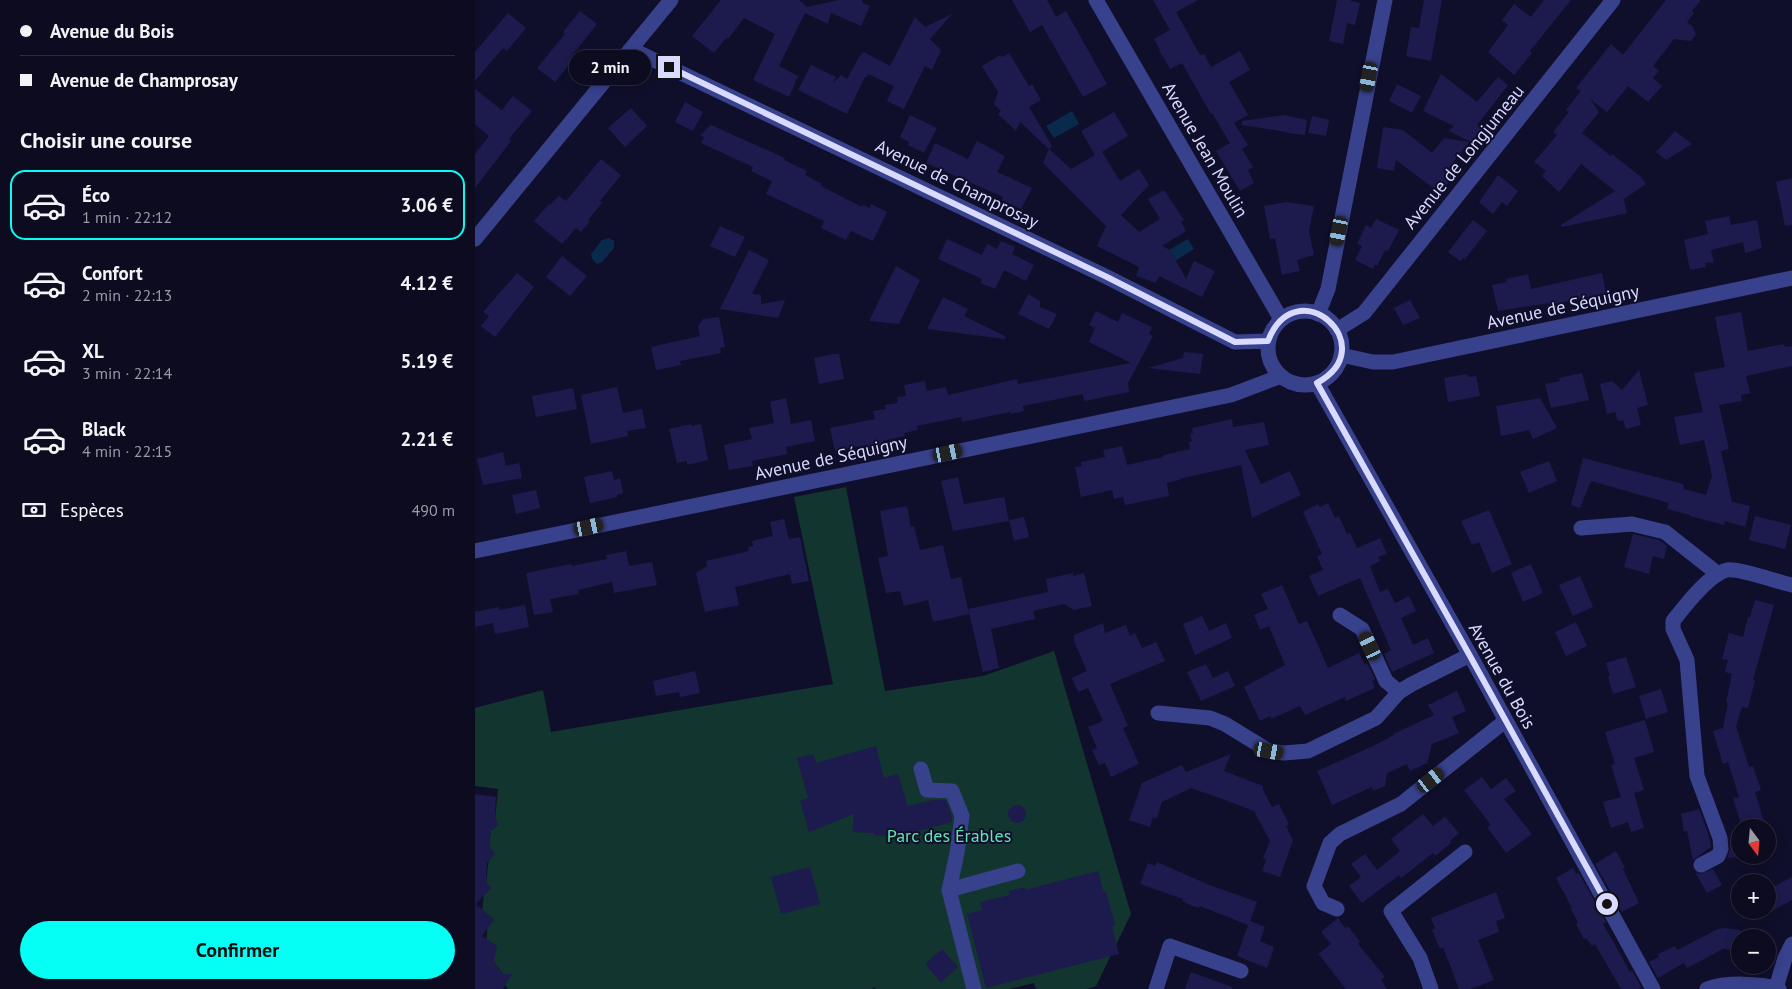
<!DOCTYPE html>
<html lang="fr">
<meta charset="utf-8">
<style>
:root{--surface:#0c0b20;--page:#1a192d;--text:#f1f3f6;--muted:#9a9ba5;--line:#2c2b3e;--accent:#05fff4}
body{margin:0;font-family:"PT Sans",sans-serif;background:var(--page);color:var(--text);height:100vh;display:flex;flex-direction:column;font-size:19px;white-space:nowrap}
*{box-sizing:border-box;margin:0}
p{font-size:16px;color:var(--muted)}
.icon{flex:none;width:28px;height:28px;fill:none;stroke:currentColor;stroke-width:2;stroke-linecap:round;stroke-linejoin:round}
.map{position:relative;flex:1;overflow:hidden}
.panel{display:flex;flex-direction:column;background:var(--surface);width:475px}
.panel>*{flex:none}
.top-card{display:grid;align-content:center;height:110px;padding:0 20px;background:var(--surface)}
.needle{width:32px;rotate:164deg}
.tools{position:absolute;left:1256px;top:819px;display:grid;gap:10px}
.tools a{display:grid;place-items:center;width:45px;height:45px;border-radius:50%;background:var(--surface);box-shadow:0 2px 12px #0003,0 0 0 1px var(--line);font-size:25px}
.end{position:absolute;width:22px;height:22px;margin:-11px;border:6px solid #d9daff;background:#111;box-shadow:0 0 0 2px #111}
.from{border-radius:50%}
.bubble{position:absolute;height:35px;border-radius:18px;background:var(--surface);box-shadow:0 2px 12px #0003,0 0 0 1px var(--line);font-size:16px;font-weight:700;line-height:35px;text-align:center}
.car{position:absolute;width:15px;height:30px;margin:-15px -8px;border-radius:6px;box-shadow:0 0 4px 1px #0007;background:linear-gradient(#222 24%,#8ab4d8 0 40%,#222 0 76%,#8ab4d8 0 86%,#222 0)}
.top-card b{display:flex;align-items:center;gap:18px;height:48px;font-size:19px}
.top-card b+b{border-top:1px solid var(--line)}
.top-card i{width:12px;height:12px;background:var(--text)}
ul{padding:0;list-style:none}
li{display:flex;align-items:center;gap:15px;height:70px;margin:0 10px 8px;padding:0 10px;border:2px solid transparent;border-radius:15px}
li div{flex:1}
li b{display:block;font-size:19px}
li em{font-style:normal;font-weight:700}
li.on{border-color:var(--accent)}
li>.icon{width:45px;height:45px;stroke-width:1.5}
h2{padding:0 20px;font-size:22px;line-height:60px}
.pay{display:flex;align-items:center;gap:12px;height:55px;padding:0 20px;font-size:19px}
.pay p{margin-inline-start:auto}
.action{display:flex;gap:10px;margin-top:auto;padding:10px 20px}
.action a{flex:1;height:58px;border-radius:30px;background:var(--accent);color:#111;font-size:20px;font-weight:700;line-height:58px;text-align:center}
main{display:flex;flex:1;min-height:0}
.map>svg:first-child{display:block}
.green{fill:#12352f}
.water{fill:#082a4b}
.building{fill:#1d1a4d}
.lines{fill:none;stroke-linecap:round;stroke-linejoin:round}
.minor{stroke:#38418c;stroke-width:15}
.route{stroke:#d9daff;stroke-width:6}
.labels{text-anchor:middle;stroke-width:4;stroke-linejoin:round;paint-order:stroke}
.street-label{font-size:18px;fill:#d9daff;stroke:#100f2b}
.park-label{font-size:18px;fill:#5de7b1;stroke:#100f2b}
</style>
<main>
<section class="panel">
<div class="top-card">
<b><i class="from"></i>Avenue du Bois</b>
<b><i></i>Avenue de Champrosay</b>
</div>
<h2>Choisir une course</h2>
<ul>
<li class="on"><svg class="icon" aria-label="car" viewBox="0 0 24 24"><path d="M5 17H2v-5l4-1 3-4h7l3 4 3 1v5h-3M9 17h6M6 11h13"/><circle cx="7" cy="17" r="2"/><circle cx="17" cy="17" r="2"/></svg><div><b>Éco</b><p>1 min · 22:12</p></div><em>3.06 €</em></li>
<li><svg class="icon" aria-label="car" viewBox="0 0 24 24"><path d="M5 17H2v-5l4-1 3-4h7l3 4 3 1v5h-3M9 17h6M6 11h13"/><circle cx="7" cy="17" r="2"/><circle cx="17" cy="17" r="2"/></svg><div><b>Confort</b><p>2 min · 22:13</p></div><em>4.12 €</em></li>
<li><svg class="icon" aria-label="car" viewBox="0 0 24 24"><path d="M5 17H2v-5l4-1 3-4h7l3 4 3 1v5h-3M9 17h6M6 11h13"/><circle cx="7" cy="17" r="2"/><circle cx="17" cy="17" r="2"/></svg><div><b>XL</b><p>3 min · 22:14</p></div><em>5.19 €</em></li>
<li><svg class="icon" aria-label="car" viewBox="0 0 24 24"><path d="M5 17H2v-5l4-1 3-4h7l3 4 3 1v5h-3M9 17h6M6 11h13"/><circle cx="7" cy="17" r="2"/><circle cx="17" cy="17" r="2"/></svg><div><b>Black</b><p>4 min · 22:15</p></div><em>2.21 €</em></li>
</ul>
<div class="pay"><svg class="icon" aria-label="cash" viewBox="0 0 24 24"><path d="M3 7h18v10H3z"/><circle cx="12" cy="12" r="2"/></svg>Espèces<p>490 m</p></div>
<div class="action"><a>Confirmer</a></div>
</section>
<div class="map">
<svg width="1317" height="989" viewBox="0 0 1317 989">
<rect width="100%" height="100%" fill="#100f2b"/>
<!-- green -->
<path class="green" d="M371,487l39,204 98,-15 71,-25 77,263 -35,72 -9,3h-51l-2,-6 -25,6h-133l-2,-2 -2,2h-364l-4,-5 5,-6 -3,-4h-3l-13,-17 6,-5v-5l-10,-4 2,-19 4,-5 -2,-3 -8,-2 2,-22 4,-1 2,-3 -4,-4 3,-27 4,-1v-5l-4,-3 2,-20h4l2,-4 -2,-5 3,-30 -23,-3v-78l68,-18 8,42 282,-48 -39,-187z"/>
<!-- water -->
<g class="water">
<path d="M597,111l7,13 -25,14 -8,-12z"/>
<path d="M134,238l5,3v7l-12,14 -5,2 -5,-5 -1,-5 11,-14z"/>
<path d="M713,239l6,10 -19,12 -6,-11z"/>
</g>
<!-- building -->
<g class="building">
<path d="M246,0h78l8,7 32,-7h23l1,3 7,3 -9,20 -30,-13 -3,11 -23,-11 -26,53 19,10 -9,21 -36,-17 22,-46 -31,-16 -16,21 -2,-1 -12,15 -22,-17z"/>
<path d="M537,0h35l9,17 10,-6 41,73 -24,13 -41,-72 -12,7z"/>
<path d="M678,0h45l-22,12 24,43 4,-1 7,13 29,-16 10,19 -21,12 19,33 -14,8 14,22 -6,4 11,18 -5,3 6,13 -14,8 -24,-40 14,-8 -18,-30 -1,1 -29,-51 -12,6 -11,-19h1l-6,-11 16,-9z"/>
<path d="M862,0h14v1l9,2 -5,22 -8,-2 -4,21 -14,-3z"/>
<path d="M949,0h18l-11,61 -25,-5 5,-29 8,1z"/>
<path d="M1069,0h27l-41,51 2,2 -18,22 -26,-23 20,-27 -6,-5 12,-16 17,13z"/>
<path d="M1191,0h35l-9,11 2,2 -7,9 6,5 3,8 -5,6 -17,-2 -21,27 6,5 -6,7 9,8 -14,16 -20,-16 -21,26 -17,-13 9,13 -17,21 29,23 1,-2 29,23 5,7 -22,15 -1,-2 4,16 -65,14 -1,-2 54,-34 -34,-27 -22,28 -17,-16 4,-5 -12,-9 23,-27 -4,-3 16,-20 -3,-2 15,-19 -5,-3 35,-44 12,11z"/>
<path d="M105,11l17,13 -27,34 3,2 -18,22 -18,-14 28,-34 -2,-2z"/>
<path d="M33,13l18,15 -19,23 -4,-3 -28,33v-29z"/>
<path d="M477,14l-22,25 11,11 -9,20 -7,-4 -21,43 -17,-8 7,-15 -26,-12 -1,3h-2l-18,37 -49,-24 13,-25 25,12 -3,6 8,-8 6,4 12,-22 5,-5 26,14 25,-49 10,10z"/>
<path d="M534,53l20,33 3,-2 9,16 -12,7 23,39 -3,3 -29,-27 -4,9 -18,-17 3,-3 -7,-7 4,-12 -16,-26 18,-11 2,2z"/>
<path d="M966,74l36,28 21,-25 10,8 -31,40 5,4 -11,13 -22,-11 5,-5 -31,-15z"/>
<path d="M922,84l24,12 -9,17 -23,-12z"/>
<path d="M0,89l27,21 11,-14 19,15 -23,28 2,2 -36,47v-34l14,-18 -14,-12z"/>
<path d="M210,102l18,10 -10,19 -18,-9z"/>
<path d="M156,108l16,18 -22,21 -17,-19z"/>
<path d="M639,112l14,24 -26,16 18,29 19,-12 10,16 -28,30 18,17 21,-13 -12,-20 16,-9 20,30 -3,2 5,9 -24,15 8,4 16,29 8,-18 21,10 -13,26 -43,-21 -3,7 -20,-7 3,-9 -42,-21 9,-20 -63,-63 6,-14 22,20 24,-14 -14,-24z"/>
<path d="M435,115l27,13 -13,25 -16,-8 1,-3 -9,-5z"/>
<path d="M809,115l23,5 -2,15 -18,-2v-1l-45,-7v-4z"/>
<path d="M837,116l17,4 -3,16 -18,-3z"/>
<path d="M236,125l74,33 -1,2 23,11 -2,4 17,9 -1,2 41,21 1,-2 7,3 1,-4 16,8 -14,29 -22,-10 -5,9 -25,-12 3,-7 -58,-27 6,-13 -21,-10 2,-4 -52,-24 3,-6 -4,-2z"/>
<path d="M908,127l20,3 29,23 12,-15 25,4 -23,29 7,5 -13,17 -44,-33 -2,11 -17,-3z"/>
<path d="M1200,131l17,13 -26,16 -10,-8z"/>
<path d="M502,141l28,15 -8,16 35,16 -11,21 -19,-9 1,-3 -77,-34 9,-20 33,16z"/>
<path d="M126,159l20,16 -21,26 2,2 -14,17 2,1 -9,11 -5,-4 -14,16 -28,-23 15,-17 1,1 9,-9 7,5z"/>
<path d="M1023,175l20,16 -11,15 -5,-4 -9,12 -14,-12z"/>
<path d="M1317,178v47l-7,1 -9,-44z"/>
<path d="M811,202l28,4 -5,25 5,24 -17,5 3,11 -18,4 -7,-37 -5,1 -6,-33z"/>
<path d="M1254,216l2,9 26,-5 5,28 -17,5 -2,-11 -32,8 3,12 -9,1 1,4 -16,3 -6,-30 24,-6 -3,-13z"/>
<path d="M901,219l23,11 -11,21 -3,-1 -8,16 -2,-2 -2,5 -18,-9 7,-14 -5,-2 9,-19 5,3z"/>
<path d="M998,220l14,11 -22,28 -2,-1 -3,3 -12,-9z"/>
<path d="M245,226l25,11 -10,20 -25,-11z"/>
<path d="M472,239l35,16 5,-11 10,5 4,-8 14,6 -3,7 22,11 -8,16 -22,-11 -9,19 -15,-6 2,-4 -44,-20z"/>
<path d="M274,250l20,10 -17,34 9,1v9l24,-4 -7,18 -58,-9z"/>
<path d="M87,256l25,20 -17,20 -24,-19z"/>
<path d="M421,266l24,14 -21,44 -30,-3z"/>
<path d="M42,273l17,14 -39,50 -14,-11 8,-10 -6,-4z"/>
<path d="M1127,273l4,20 -56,12 -1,-2 -51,8 -6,-26 15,-3 -1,-3 22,-5 3,15z"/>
<path d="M553,294l12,7v6l17,7 -8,15 -31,-15z"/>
<path d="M468,297l25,12 -4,7 41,20v3l-78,-10z"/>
<path d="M935,300l10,18 -17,7 -9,-17z"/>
<path d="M621,311l22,11 4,-9 30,14 -3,7 4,2 -25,47 1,9 -45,9 -1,-7 -60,12 1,5 -14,3v-2l-48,10 -1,-5 -44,9 1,4 -14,3 1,3 -22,5 2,9 -17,4 -2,-9 -31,6 -5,-23 45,-9 -2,-8 13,-2 -1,-4 13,-2 -1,-6 9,-1 -2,-11 21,-4 2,10 19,-4 2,8 69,-16 1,5 113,-21 -42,-21 6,-14 -6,-3z"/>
<path d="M1266,312l7,39 36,-7 1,3 7,-1v20l-46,10 4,17 -9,2 1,6 -23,4 10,44 -8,2 11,51 18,4 -5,21 -20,-6 -1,4 -34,-9v-1l-23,-6 2,-6 -78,-22 -11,27 -9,-3 12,-47 100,26 1,5 22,6 6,-19 -8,-36 -24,5 -6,-28 29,-5 -9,-39 31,-6 -10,-50z"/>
<path d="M244,317l6,30 -5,1 1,5 -41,8 1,4 -25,5 -5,-23 49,-11 -2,-10 5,-7z"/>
<path d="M709,352l19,2 -3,20 -52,-6 35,-10z"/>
<path d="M358,354h6l5,25 -25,5 -5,-26z"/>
<path d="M1164,370l9,35 -11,3 4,17 -15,4 -3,-9 -5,1 -3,-9 -8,2 -7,-30 12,-3 10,9z"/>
<path d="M1107,373l7,27 -38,8 -6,-24 15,-3 -1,-3z"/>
<path d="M992,374l1,3 8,-1 4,20 -32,6 -4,-24z"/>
<path d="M142,387l6,26 19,-4 4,19 -19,3 1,5 -37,8 -10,-49z"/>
<path d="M98,388l4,21 -41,8 -4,-21z"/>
<path d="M311,398l5,26 20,-4 4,21 -29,6 1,7 -35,7 1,5 -24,4 -5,-25 28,-6 -3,-11 25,-5 -4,-21z"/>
<path d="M1065,398l17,30 -24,11 -4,-9 -28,6 -5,-30z"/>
<path d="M757,419l1,8 31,-5 5,23 -24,5 16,34 29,-13 11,24 -49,23 -11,-53 -62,14v1l-12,3 2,13 -44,9 -2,-8 -9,2 -2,-9 -31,7 -6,-30 7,-1 -1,-4 24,-5 -2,-7 19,-4 5,19 36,-8 1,-2 26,-6 -1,-7h3l-2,-8 3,-1 -1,-5z"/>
<path d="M216,424l1,2 9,-2 7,36 -21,5v-4l-10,2 -8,-34z"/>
<path d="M28,452l3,14 13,-3 3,15 -39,7 -6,-26z"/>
<path d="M1074,461l8,20 -28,12 -9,-21z"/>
<path d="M137,471l2,9 6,-2 3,15 -6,2v2l-27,6 -6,-26z"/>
<path d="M483,477l6,27 40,-7 5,24 -56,10 -12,-50z"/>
<path d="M61,490l4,18 -24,6 -4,-19z"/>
<path d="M853,503l7,15 4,-2 8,18 3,-1 7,15 23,-10 7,16 -9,3 2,4 -10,5 10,26 8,-3 7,14 14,-7 7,15 -15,7 12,27 15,-7 6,15 -42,19 -8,-18 7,-4 -31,-72 -42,18 -9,-20 14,-6 -6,-14 5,-2 -19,-42 15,-8 2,3z"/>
<path d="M432,506l4,21 3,-1 6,24 23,-5 8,34 10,-2 8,37 -36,8 -5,-22 -24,6 -4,-15 -14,2 -8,-35 10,-2 -8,-45z"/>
<path d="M1014,510l23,54 -20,9 -13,-31 -7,3 -11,-24z"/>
<path d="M1280,516l36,9 -6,24 -36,-9z"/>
<path d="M549,517l5,20 -15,4 -5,-21z"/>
<path d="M309,519l5,20 11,-2 9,44 -17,3 -2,-10 -55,13 4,18 -34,7 -9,-39 11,-7 -1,-5 43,-10 -1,-4 5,-1 -1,-5 21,-5 -3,-14z"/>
<path d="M1158,534l26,6 8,6 -3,13 -11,-3 -4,18 -25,-7z"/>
<path d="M151,551l3,15 23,-4 5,23 -43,8 -2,-11 -34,8 1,4 -29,5 3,13 -19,3 -8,-42 45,-9 1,2 35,-7 -1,-4z"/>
<path d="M1056,564l12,29 -20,9 -12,-29z"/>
<path d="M598,573v3l11,-3 8,33 -18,4 -10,-6 -31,7 2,8 -44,10 8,39 -16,4 -15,-63 80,-17 -2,-13z"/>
<path d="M1105,576l13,31 -20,9 -14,-31z"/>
<path d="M807,585l17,39 8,-3 21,47 31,-15 6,12 2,-2 8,16 -3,2 3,7 -29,13 -1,-4 -40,18 -5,-9 -29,13 -1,-3 -10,5 -16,-34 41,-22 -16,-39 -9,4 -6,-15 14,-6 -7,-15z"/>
<path d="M1280,600l19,5 -21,75h2l-7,28 -6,-1 -6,19 13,41 4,-1 8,24 -6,2 11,36h-24l-9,-30 6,-1 -11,-35 -5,2 -10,-33 10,-3 5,-25h-2l6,-29 -7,-2 3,-12 -6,-1 7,-26 14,4 5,-20h2z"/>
<path d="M50,605l4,22 -34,7 -2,-11 -18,4v-15l24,-5v3z"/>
<path d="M727,616l7,15 17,-8 6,15 -37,17 -12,-31z"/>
<path d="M1101,622l11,24 -21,10 -11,-24z"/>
<path d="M628,623l2,10 21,-8 4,11 5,-3 7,15 14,-6 9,19 -55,23 18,42 -5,2 16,36 -28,13 -6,-14 -6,2 -7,-15 5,-2 -9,-21 15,-6 -15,-33 -10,4 -6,-14 15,-7 -13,-30v-6z"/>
<path d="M1151,657l10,30 -23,7 -5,-17 2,-1 -4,-13z"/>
<path d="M731,664l7,14 15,-7 7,15 -34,15 -14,-29z"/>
<path d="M220,671l5,22 -20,4 -1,-5 -23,4 -3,-15z"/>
<path d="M1186,689l7,23 -22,7 -7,-23z"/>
<path d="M982,691l9,20 -14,6 7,16 -27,11 -5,19 -17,8 -3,-7 -20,9 -2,13 -12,5 -1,-4 -40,18 -15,-34 56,-25 21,-11 -1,-1 41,-19 -6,-10z"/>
<path d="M1170,720l9,32 -20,6 10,32 -10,3 10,35 -13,4 -3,-10 -17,6 -8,-26 18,-5 -10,-32 4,-1 -10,-32z"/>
<path d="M401,746l8,32 14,-4 10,32 25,-6h13l6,17v5l-57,15 -21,-2v-2l-22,-1 2,-18 -45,18 -9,-31 8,-3 -11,-40 16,-4 3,9z"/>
<path d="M756,754l-7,17 39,15v4l9,17 7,-3 10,20 -3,2 7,14 -13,37 -18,-6 4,-11 -3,-2 7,-17 -16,-30 -29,-11 -34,-12 -29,14 -5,16 -4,-1 -3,10 -21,-7 13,-37 40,-18 4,7z"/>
<path d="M1007,777l9,12 15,-11 10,13 -12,8 28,35 -26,19 -19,-26 4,-2 -27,-35z"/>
<path d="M0,794l21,3 -1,20 3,8 -7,6 -2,16 6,6 -8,10 -1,18 5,7 -15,16 18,16 -12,16 15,10 -3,16 9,12h9l-9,15h-28z"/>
<circle cx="542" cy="814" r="9"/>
<path d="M1224,809l10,27 2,11 -18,13 -6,-29h-3l-3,-17z"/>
<path d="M948,814l10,12 12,-9 14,16 -9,8 1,2 -16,13 -2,-3 -32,25 -2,-3 -37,28 -13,-17 12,-9 -10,-13 14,-10 12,16 23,-19 -9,-12z"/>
<path d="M1265,839v16l11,1 -24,2 3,-9v-9z"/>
<path d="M1141,851l9,17 -2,1 16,34 -17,9 -27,-48z"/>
<path d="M682,862l50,22 50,18 -7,19 15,6 -5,14 14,6 -7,21 -30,-12 11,-31 -48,-19 -1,2 -9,-3 -8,-4 1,-2 -43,-15 8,-21 7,3z"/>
<path d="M335,867l10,37 -39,10 -10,-37z"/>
<path d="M1098,868l3,6 3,-1 27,49 -3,2 11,19 16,29 2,-2 9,17 -2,2h-18l-26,-45 -3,2 -6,-8 -2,1 -8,-15 2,-2 -7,-13 1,-1 -16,-30z"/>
<path d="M1238,869l9,16 -15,8 -12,-21 6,2z"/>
<path d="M623,871l5,20h3l9,34 -3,2 7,27 -133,34 -19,-74 15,-4 -2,-8 30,-7 -1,-4 16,-4v3z"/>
<path d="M1317,877v23l-25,14v-24z"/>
<path d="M1021,892l9,26 -9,3 3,11 -21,8 16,40 -24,9h-11l-16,-42 -3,2 -8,-19 3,-2 -4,-10z"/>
<path d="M863,918l7,10 3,-2 12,16 -2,2 27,33 -4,3 6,9h-41l-26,-33 -2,-2 13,-10 -10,-12z"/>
<path d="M1250,928l15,2v21l-17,-2 -36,19 -3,-5 -26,15 -9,-16 10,-5 -1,-3 17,-8 2,4 41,-21z"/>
<path d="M467,949l16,18 -17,16 -16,-19z"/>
<path d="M716,972l41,15v2h-47z"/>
</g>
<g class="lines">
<!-- minor -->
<g class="minor">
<path d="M621,0l185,319"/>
<path d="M156,49l476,228 128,65 33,-1"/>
<path d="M0,239l196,-239"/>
<circle cx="830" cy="348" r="37"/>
<path d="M843,314l10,-25 57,-289"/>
<path d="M862,330l27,-17 249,-313"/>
<path d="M866,355l32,7h20l399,-84"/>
<path d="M842,383l153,272 183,334"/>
<path d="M1106,528l51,-4 33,8 53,42"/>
<path d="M0,551l756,-156 50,-19"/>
<path d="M865,615l22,14 24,52 13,11"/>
<path d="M683,713l52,5 15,6 44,27 15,2 24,-2 68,-33 23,-26 13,-8 58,-29"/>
<path d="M446,769l6,21 25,1 10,25 -5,37 -8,37 25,99"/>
<path d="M1226,865l17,-9 3,-7 -1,-11 -23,-62 -10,-116 -14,-31v-8c11,-14 36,-47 54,-51 12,-2 51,12 65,15"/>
<path d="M474,890l69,-19"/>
<path d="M862,909l-14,-6 -9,-17 16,-43 10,-9 61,-30 104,-83"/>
<path d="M1301,988l9,-30 7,-14"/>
<path d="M681,989l14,-43 71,25"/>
<path d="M956,989l-11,-31 -29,-47 74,-59"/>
<path d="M1232,989c19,-7 53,-6 72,0"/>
</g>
</g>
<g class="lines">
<!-- route -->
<path class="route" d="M194,67l438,210 128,65 33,-1c28,-73 117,5 49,42l153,273 137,248"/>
</g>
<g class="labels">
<!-- street labels -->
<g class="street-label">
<text transform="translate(730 150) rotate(60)" y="6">Avenue Jean Moulin</text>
<text transform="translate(989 157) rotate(-51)" y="6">Avenue de Longjumeau</text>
<text transform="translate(482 184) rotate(26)" y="6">Avenue de Champrosay</text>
<text transform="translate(1088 307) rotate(-12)" y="6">Avenue de Séquigny</text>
<text transform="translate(356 458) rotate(-12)" y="6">Avenue de Séquigny</text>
<text transform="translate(1027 676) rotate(61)" y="6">Avenue du Bois</text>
</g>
<!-- park labels -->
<g class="park-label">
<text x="474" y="842">Parc des Érables</text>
</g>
</g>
</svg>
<div class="tools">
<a><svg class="needle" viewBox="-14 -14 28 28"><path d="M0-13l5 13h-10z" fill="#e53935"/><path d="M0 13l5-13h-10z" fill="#9a9ba5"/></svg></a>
<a>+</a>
<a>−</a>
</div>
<i class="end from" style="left:1132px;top:904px"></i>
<i class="end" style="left:194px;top:67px"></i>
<div class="bubble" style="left:94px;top:50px;width:82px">2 min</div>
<i class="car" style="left:894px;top:77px;rotate:191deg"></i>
<i class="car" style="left:864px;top:231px;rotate:191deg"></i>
<i class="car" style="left:473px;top:453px;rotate:78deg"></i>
<i class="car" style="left:114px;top:527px;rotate:78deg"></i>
<i class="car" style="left:895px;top:646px;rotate:335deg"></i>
<i class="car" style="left:794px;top:751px;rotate:100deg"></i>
<i class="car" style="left:956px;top:780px;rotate:52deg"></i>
</div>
</main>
